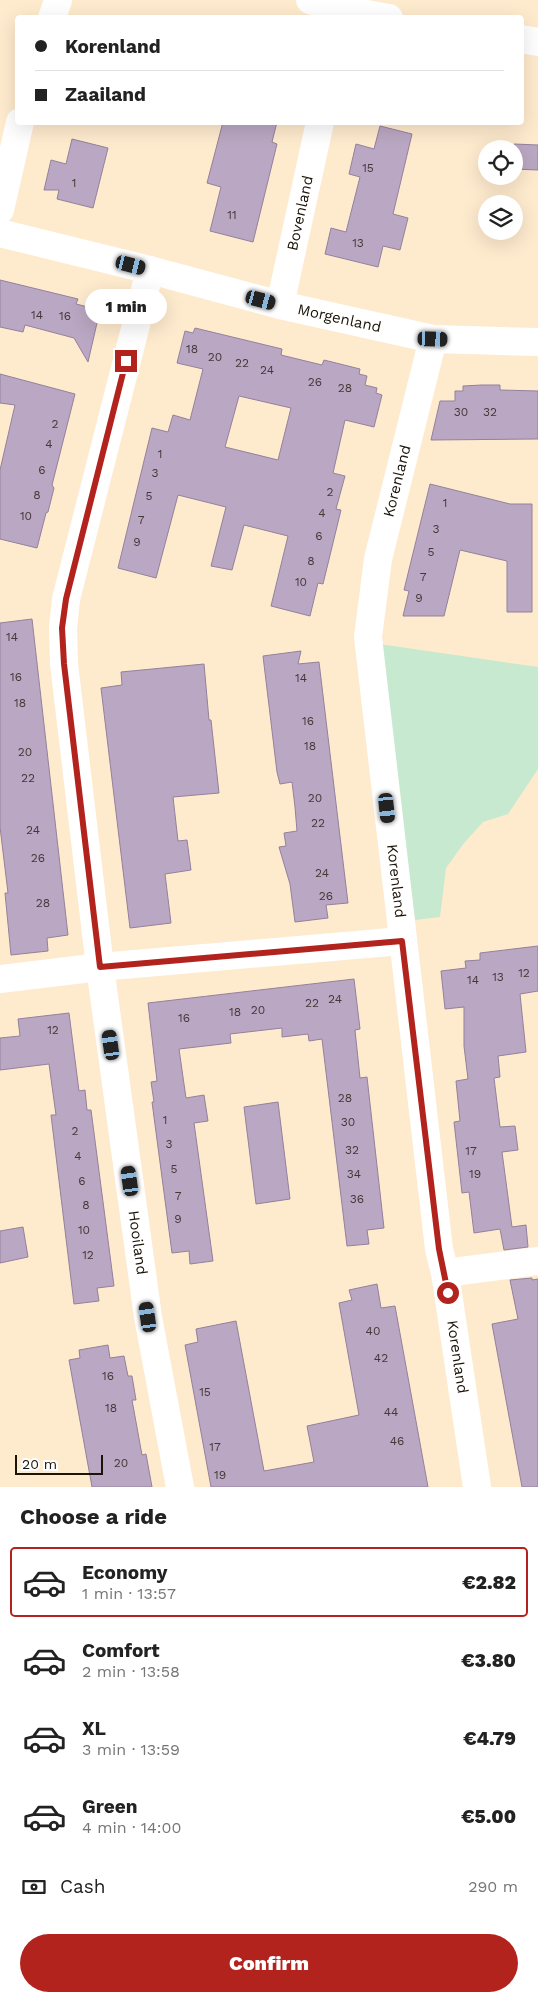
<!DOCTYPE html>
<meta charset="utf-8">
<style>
:root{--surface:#fff;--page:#f2f2f2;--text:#222;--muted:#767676;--line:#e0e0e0;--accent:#b3231e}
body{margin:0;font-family:"Work Sans",sans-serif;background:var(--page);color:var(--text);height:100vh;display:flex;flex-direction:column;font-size:19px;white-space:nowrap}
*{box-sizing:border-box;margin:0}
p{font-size:16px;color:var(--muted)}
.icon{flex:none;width:28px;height:28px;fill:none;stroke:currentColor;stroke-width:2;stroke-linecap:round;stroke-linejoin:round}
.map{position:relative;height:1487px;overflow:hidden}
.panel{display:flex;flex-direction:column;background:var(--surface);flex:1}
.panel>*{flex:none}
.banner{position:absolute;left:15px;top:15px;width:509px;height:110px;border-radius:5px;box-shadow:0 5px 20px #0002;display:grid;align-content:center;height:110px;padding:0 20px;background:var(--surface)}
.controls{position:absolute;left:478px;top:140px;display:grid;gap:10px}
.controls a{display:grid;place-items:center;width:45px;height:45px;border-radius:50%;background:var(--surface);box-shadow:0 5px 20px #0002;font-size:25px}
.scale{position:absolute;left:15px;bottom:12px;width:88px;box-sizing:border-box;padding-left:5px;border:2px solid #1b1409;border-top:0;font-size:14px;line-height:18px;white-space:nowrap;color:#1b1409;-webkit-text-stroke:4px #fff;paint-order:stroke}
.end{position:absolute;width:22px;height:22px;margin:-11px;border:6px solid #b3231e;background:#fff;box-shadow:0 0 0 2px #fff}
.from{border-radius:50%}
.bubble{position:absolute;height:35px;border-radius:18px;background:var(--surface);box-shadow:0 5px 20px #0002;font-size:16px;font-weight:800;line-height:35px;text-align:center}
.car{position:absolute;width:15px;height:30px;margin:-15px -8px;border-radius:6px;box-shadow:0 0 4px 1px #0007;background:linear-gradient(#222 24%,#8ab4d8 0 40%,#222 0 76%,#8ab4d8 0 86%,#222 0)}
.banner b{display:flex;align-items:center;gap:18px;height:48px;font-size:19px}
.banner b+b{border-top:1px solid var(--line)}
.banner i{width:12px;height:12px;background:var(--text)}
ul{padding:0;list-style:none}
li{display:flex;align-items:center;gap:15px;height:70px;margin:0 10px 8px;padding:0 10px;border:2px solid transparent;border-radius:5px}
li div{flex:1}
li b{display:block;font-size:19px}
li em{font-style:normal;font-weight:800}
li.selected{border-color:var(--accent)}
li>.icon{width:45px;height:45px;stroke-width:1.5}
h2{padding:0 20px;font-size:22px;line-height:60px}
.pay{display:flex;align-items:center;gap:12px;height:55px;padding:0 20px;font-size:19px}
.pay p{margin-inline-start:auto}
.cta{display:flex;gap:10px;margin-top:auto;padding:10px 20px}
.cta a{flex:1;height:58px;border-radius:30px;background:var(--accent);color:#fff;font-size:20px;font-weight:800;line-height:58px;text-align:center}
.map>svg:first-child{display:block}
.green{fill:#c6e9cf}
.building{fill:#baa7c3;stroke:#93819c;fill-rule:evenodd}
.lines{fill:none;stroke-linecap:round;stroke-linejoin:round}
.street{stroke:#fff;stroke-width:28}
.route{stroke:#b3231e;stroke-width:6}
.labels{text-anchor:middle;stroke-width:4;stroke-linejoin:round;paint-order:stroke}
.number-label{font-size:12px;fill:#433938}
.street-label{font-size:15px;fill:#1b1409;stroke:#fff}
</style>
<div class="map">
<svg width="538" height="1487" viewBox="0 0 538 1487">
<rect width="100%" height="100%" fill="#feeacd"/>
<!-- green -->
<path class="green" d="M379,644l159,23v102l-30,45 -25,8 -19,21 -18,25 -6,49 -25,3z"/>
<!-- building -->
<g class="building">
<path d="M223,122h54l-5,20 5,2 -24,98 -43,-11 11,-44 -14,-4z"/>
<path d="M380,126l32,8 -19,80 15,4 -8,32 -17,-4 -5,21 -53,-13 6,-26 15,4 14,-55 -11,-3 7,-30 18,5z"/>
<path d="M72,139l36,9 -15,60 -36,-9 2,-9h-15l7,-30 15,4z"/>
<path d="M514,144l24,1v25l-24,-1z"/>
<path d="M0,280l78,19 -2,5 24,6 -12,52 -14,-24 -49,-13 -2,7 -23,-5z"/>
<path d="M195,328l87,21 -1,6 41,10 2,-5 36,9 -1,5 8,2 -2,9 12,3 -1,5 6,2 -8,32 -29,-7 -12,53 12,3 -9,33 5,1 -18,74 -5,-1 -8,33 -39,-10 17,-70 -44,-11 -12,45 -21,-4 15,-59 -48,-12 -22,83 -38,-10 34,-140 16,4 5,-17 17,5 13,-51 -26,-6 8,-32 8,2zM239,396l52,12 -13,52 -53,-13z"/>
<path d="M0,374l75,20 -23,91 2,3 -6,24 -2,1 -9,35 -37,-9v-69l15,-65 -15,-2z"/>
<path d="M482,385h18v5l38,1v48l-107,1 9,-39h15v-10h8v-5z"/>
<path d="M430,484l80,20h22v108h-25v-51l-47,-11 -16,66h-41l6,-25 -5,-1z"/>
<path d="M32,619l36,316 -21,3 1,13 -37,4 -6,-62h3l-8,-66v-204z"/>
<path d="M301,651l-3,13 21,-2 29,241 -22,2 2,13 -33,4 -5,-38 -11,-37 7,-1 -2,-13 13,-2 -2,-24 -3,-25 -12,2 -3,-12 -14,-116z"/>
<path d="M204,664l5,56h2l8,73 -46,4 5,44 9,-1 4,30 -26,4 6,49 -41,5 -29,-240 21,-3 -1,-13z"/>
<path d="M538,946v45l-18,3 6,58 -28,4 2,21 -6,1 6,49 15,-1 3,24 -16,2 10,75 14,-2 2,22 -24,3 -4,-21 -26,4 -5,-41 -7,1 -8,-71 6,-1 -4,-40 12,-2 -4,-33v-39l-19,2 -4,-38 25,-3 -1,-7 15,-1v-7z"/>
<path d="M354,979l6,50 -5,1 5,48 7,-1 17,151 -17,2 2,14 -22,2 -25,-207 -13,2 -1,-7 -26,3v-9l-52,6 1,9 -52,6 7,49 18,-3 4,26 -14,2 19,138 -23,3 -1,-13 -17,2 -20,-151h2l-3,-20 6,-1 -9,-78z"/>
<path d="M69,1013l10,78 6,-1 2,20h4l23,176 -17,2 2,13 -25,3 -23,-189h5l-7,-51 -49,6v-32l20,-2 -2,-17z"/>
<path d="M278,1102l12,97 -34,5 -12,-97z"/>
<path d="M23,1227l5,30 -28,6v-32z"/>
<path d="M532,1278v2l6,-1v208h-16l-30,-163 26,-5 -8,-39z"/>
<path d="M377,1284l4,24 14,-2 33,181h-217l-26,-142 13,-3 -2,-13 40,-8 28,150 50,-9 -7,-36 52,-11 -20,-112 13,-3 -3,-10z"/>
<path d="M108,1345l2,13 14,-2 4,20h4l4,24h-4l10,55 4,-1 6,33h-60l-23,-127 11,-2 -1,-8z"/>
</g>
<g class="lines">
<!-- street -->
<g class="street">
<path d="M310,0l35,10 44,8"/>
<path d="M52,18l6,-18"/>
<path d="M521,39l17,3"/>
<path d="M0,210l20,-88"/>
<path id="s1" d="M0,233l150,37 130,35 153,34 105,3"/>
<path id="s2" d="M150,270l-84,329 -3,29 1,36 36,303 48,350 32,170"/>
<path id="s3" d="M280,305l40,-183"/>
<path id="s4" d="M433,339l-55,220 -10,78 71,612 6,24 32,214"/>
<path d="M0,979l100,-12 302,-26"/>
<path d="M445,1273l93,-12"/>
</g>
</g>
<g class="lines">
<!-- route -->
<path class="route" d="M126,361l-60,238 -4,29 2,36 36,303 302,-26 37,308 9,44"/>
</g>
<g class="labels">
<!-- number labels -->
<g class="number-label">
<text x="368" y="172">15</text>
<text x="74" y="187">1</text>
<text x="232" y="219">11</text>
<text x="358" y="247">13</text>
<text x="37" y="319">14</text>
<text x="65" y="320">16</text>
<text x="192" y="353">18</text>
<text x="215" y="361">20</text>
<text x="242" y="367">22</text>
<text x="267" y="374">24</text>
<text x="315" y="386">26</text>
<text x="345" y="392">28</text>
<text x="461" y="416">30</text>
<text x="490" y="416">32</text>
<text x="55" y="428">2</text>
<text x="49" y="448">4</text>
<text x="160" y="458">1</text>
<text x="42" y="474">6</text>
<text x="155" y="477">3</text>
<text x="330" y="496">2</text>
<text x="37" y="499">8</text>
<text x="149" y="500">5</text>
<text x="445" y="507">1</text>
<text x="322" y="517">4</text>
<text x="26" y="520">10</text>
<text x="141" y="524">7</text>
<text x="436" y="533">3</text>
<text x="319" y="540">6</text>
<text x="137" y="546">9</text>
<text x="431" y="556">5</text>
<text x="311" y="565">8</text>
<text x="423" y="581">7</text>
<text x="301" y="586">10</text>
<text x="419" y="602">9</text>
<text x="12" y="641">14</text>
<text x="16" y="681">16</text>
<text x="301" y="682">14</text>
<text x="20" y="707">18</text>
<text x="308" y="725">16</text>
<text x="310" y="750">18</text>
<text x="25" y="756">20</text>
<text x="28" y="782">22</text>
<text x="315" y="802">20</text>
<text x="318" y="827">22</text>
<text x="33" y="834">24</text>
<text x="38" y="862">26</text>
<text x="322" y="877">24</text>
<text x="326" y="900">26</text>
<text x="43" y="907">28</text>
<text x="524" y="977">12</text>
<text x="498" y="981">13</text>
<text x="473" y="984">14</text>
<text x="335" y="1003">24</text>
<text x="312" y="1007">22</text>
<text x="258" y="1014">20</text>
<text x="235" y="1016">18</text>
<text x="184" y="1022">16</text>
<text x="53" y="1034">12</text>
<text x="345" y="1102">28</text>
<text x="165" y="1124">1</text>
<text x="348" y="1126">30</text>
<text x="75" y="1135">2</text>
<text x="169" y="1148">3</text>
<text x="352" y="1154">32</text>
<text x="471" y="1155">17</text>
<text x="78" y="1160">4</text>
<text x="174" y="1173">5</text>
<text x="354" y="1178">34</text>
<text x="475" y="1178">19</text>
<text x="82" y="1185">6</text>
<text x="178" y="1200">7</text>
<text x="357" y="1203">36</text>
<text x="86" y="1209">8</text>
<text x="178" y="1223">9</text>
<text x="84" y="1234">10</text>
<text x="88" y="1259">12</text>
<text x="373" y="1335">40</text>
<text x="381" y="1362">42</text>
<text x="108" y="1380">16</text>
<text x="205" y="1396">15</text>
<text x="111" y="1412">18</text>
<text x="391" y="1416">44</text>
<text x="397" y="1445">46</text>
<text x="215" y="1451">17</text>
<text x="121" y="1467">20</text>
<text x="220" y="1479">19</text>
</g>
<!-- street labels -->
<g class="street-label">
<text dy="5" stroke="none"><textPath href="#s3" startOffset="94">Bovenland</textPath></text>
<text dy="5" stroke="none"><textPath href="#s1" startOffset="350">Morgenland</textPath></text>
<text transform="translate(397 481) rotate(-76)" y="5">Korenland</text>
<text dy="5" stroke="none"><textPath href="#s4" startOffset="551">Korenland</textPath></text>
<text dy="5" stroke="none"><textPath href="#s2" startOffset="988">Hooiland</textPath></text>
<text dy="5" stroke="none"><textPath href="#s4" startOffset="1031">Korenland</textPath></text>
</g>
</g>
</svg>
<div class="controls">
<a><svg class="icon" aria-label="locate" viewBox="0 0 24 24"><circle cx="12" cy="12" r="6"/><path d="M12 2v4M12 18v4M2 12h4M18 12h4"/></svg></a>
<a><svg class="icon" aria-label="layers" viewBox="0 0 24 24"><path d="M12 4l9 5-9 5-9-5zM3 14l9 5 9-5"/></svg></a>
</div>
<div class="scale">20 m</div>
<i class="end from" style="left:448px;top:1293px"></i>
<i class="end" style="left:126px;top:361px"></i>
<div class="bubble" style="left:85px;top:289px;width:82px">1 min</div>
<i class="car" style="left:131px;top:265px;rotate:104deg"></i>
<i class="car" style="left:261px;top:300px;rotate:105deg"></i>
<i class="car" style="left:433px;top:339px;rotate:92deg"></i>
<i class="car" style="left:387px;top:808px;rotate:174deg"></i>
<i class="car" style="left:111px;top:1045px;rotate:352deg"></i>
<i class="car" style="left:130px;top:1181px;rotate:352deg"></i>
<i class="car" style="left:148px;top:1317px;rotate:352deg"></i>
<div class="banner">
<b><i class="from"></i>Korenland</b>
<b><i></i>Zaailand</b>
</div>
</div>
<section class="panel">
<h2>Choose a ride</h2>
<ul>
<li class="selected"><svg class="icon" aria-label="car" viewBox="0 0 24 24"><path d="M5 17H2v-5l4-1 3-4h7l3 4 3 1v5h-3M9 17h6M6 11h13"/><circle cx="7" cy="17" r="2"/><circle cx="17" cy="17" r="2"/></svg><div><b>Economy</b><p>1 min · 13:57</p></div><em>€2.82</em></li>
<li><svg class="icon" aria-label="car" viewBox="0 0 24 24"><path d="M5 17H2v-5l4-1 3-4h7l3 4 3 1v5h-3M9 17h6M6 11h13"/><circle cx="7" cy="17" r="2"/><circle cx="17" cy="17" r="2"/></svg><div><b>Comfort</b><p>2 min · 13:58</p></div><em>€3.80</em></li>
<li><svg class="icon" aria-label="car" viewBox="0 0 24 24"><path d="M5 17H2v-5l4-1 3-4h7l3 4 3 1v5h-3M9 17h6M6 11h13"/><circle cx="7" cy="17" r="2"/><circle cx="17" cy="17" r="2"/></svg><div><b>XL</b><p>3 min · 13:59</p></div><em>€4.79</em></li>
<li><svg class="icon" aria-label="car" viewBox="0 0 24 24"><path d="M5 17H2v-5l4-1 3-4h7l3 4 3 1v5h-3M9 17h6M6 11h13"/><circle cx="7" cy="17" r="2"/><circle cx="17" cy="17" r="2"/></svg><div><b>Green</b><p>4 min · 14:00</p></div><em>€5.00</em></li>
</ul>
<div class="pay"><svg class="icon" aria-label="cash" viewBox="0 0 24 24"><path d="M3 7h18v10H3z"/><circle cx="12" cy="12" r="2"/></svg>Cash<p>290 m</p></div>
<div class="cta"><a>Confirm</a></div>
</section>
